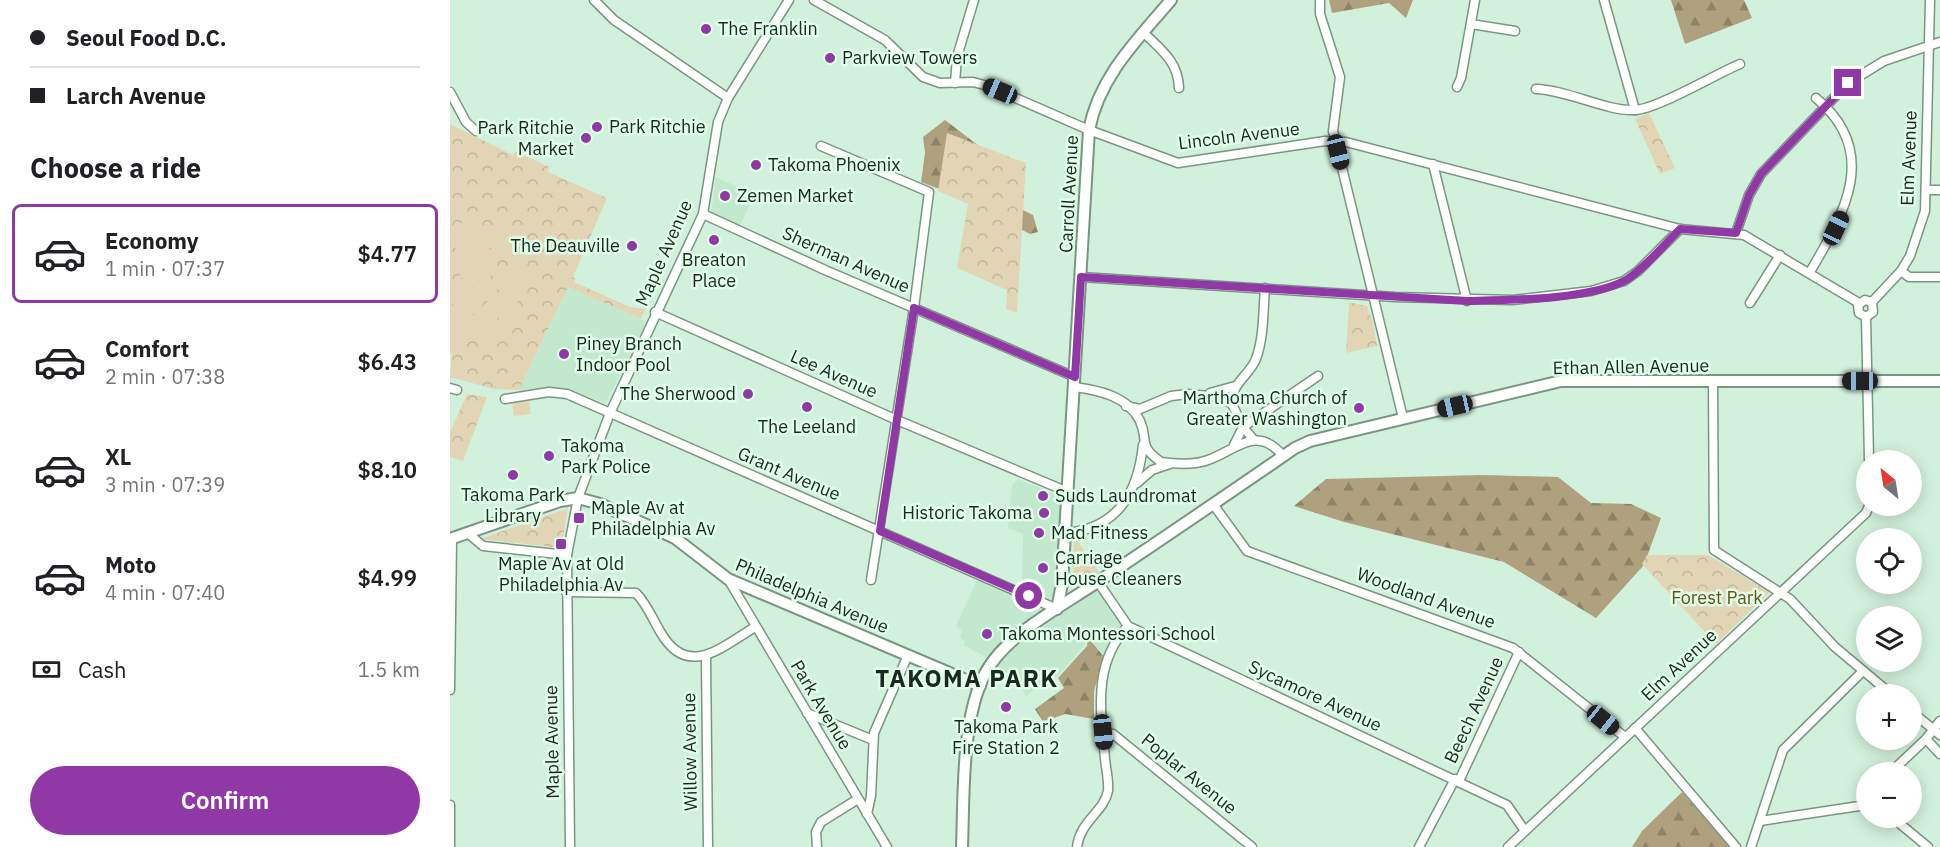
<!DOCTYPE html>
<meta charset="utf-8">
<style>
:root{--surface:#fff;--page:#f6f6f6;--text:#202124;--muted:#757577;--line:#e0e0e0;--accent:#9039a6}
body{margin:0;font-family:"IBM Plex Sans",sans-serif;background:var(--page);color:var(--text);height:100vh;display:flex;flex-direction:column;font-size:22px;white-space:nowrap}
*{box-sizing:border-box;margin:0}
p{font-size:20px;color:var(--muted)}
.icon{flex:none;width:33px;height:33px;fill:none;stroke:currentColor;stroke-width:2;stroke-linecap:round;stroke-linejoin:round}
.map{position:relative;flex:1;overflow:hidden}
.sheet{display:flex;flex-direction:column;background:var(--surface);width:450px}
.sheet>*{flex:none}
.guide{display:grid;align-content:center;height:132px;padding:0 30px;background:var(--surface)}
.needle{width:39px;rotate:330deg}
.tools{position:absolute;left:1406px;top:450px;display:grid;gap:12px}
.tools a{display:grid;place-items:center;width:66px;height:66px;border-radius:50%;background:var(--surface);box-shadow:0 3px 15px #0003;font-size:30px}
.end{position:absolute;width:27px;height:27px;margin:-14px;border:8px solid #9039a6;background:#fff;box-shadow:0 0 0 3px #fff}
.from{border-radius:50%}
.car{position:absolute;width:18px;height:36px;margin:-18px -9px;border-radius:8px;box-shadow:0 0 4px 2px #0007;background:linear-gradient(#222 24%,#8ab4d8 0 40%,#222 0 76%,#8ab4d8 0 86%,#222 0)}
.guide b{display:flex;align-items:center;gap:21px;height:57px;font-size:22px}
.guide b+b{border-top:2px solid var(--line)}
.guide i{width:15px;height:15px;background:var(--text)}
ul{padding:0;list-style:none}
li{display:flex;align-items:center;gap:18px;height:99px;margin:0 12px 9px;padding:0 18px;border:3px solid transparent;border-radius:9px}
li div{flex:1}
li b{display:block;font-size:22px}
li em{font-style:normal;font-weight:600}
li.selected{border-color:var(--accent)}
li>.icon{width:54px;height:54px;stroke-width:1.5}
h2{padding:0 30px;font-size:27px;line-height:72px}
.pay{display:flex;align-items:center;gap:15px;height:66px;padding:0 30px;font-size:22px}
.pay p{margin-inline-start:auto}
.button{display:flex;gap:12px;margin-top:auto;padding:12px 30px}
.button a{flex:1;height:69px;border-radius:36px;background:var(--accent);color:#fff;font-size:24px;font-weight:600;line-height:69px;text-align:center}
main{display:flex;flex:1;min-height:0}
.map>svg:first-child{display:block}
.built{fill:#c2e9ce}
.forest{fill:url(#forest-firs)}
.park{fill:url(#park-crowns)}
.pitch{fill:#e2d5b5}
.lines{fill:none;stroke-linecap:round;stroke-linejoin:round}
.minor-casing{stroke:#799682;stroke-width:11}
.major-casing{stroke:#799682;stroke-width:14}
.minor{stroke:#fff;stroke-width:8}
.major{stroke:#fff;stroke-width:10}
.route{stroke:#9039a6;stroke-width:8}
.poi-dot{fill:#9039a6;stroke:#dfffe9;stroke-width:2}
.labels{text-anchor:middle;stroke-width:5;stroke-linejoin:round;paint-order:stroke}
.poi-label{font-size:18px;fill:#1c2720;stroke:#dfffe9;text-anchor:start}
.street-label{font-size:18px;fill:#1c2720;stroke:#dfffe9}
.park-label{font-size:18px;fill:#685314;stroke:#dfffe9}
.district-label{font-size:24px;font-weight:bold;letter-spacing:1.5px;fill:#1c2720;stroke:#dfffe9}
</style>
<main>
<section class="sheet">
<div class="guide">
<b><i class="from"></i>Seoul Food D.C.</b>
<b><i></i>Larch Avenue</b>
</div>
<h2>Choose a ride</h2>
<ul>
<li class="selected"><svg class="icon" aria-label="car" viewBox="0 0 24 24"><path d="M5 17H2v-5l4-1 3-4h7l3 4 3 1v5h-3M9 17h6M6 11h13"/><circle cx="7" cy="17" r="2"/><circle cx="17" cy="17" r="2"/></svg><div><b>Economy</b><p>1 min · 07:37</p></div><em>$4.77</em></li>
<li><svg class="icon" aria-label="car" viewBox="0 0 24 24"><path d="M5 17H2v-5l4-1 3-4h7l3 4 3 1v5h-3M9 17h6M6 11h13"/><circle cx="7" cy="17" r="2"/><circle cx="17" cy="17" r="2"/></svg><div><b>Comfort</b><p>2 min · 07:38</p></div><em>$6.43</em></li>
<li><svg class="icon" aria-label="car" viewBox="0 0 24 24"><path d="M5 17H2v-5l4-1 3-4h7l3 4 3 1v5h-3M9 17h6M6 11h13"/><circle cx="7" cy="17" r="2"/><circle cx="17" cy="17" r="2"/></svg><div><b>XL</b><p>3 min · 07:39</p></div><em>$8.10</em></li>
<li><svg class="icon" aria-label="car" viewBox="0 0 24 24"><path d="M5 17H2v-5l4-1 3-4h7l3 4 3 1v5h-3M9 17h6M6 11h13"/><circle cx="7" cy="17" r="2"/><circle cx="17" cy="17" r="2"/></svg><div><b>Moto</b><p>4 min · 07:40</p></div><em>$4.99</em></li>
</ul>
<div class="pay"><svg class="icon" aria-label="cash" viewBox="0 0 24 24"><path d="M3 7h18v10H3z"/><circle cx="12" cy="12" r="2"/></svg>Cash<p>1.5 km</p></div>
<div class="button"><a>Confirm</a></div>
</section>
<div class="map">
<svg width="1490" height="847" viewBox="0 0 1490 847">
<defs>
<pattern id="forest-firs" width="22" height="20" patternUnits="userSpaceOnUse" patternTransform="scale(1.5)"><rect width="22" height="20" fill="#afa17d"/><path d="M5 1l3.5 6h-7zM16 11l3.5 6h-7z" fill="#8e8366"/></pattern>
<pattern id="park-crowns" width="20" height="18" patternUnits="userSpaceOnUse" patternTransform="scale(1.5)"><rect width="20" height="18" fill="#e2d5b5"/><path d="M2 6a3 3 0 1 1 6 0M12 15a3 3 0 1 1 6 0" fill="none" stroke="#c1b79b"/></pattern>
</defs>
<rect width="100%" height="100%" fill="#d2f1dc"/>
<!-- built -->
<g class="built">
<path d="M266,177l39,18 -16,32 -28,-13z"/>
<path d="M118,286l79,36 -41,81 -41,-13 -42,4 -4,-4z"/>
<path d="M568,479l42,17 -3,88 -6,15 11,14 32,-23 4,1 23,34 -17,31 -12,-15 -6,2 -29,34 -8,2 -23,17 -8,-14 -12,-4 -22,-22 -21,-11 2,-4 -5,-3 2,-8 -6,-4 22,-48 37,15 7,-10 1,-49 -15,-6 4,-43z"/>
</g>
<!-- forest -->
<g class="forest">
<path d="M879,0h84l-7,18 -17,-15 -57,10z"/>
<path d="M1221,0h73l8,18 -67,26z"/>
<path d="M495,120l38,29 38,60 12,6 5,17 -8,2 -80,-41 -29,-11 4,-29 -2,-16z"/>
<path d="M1032,475l76,2 33,26 40,1 30,14 -17,47 -48,53 -92,-56 -160,-40 -50,-16 32,-27z"/>
<path d="M638,637l16,20 -10,34v28l-29,-5 -22,8 -8,-13 29,-21 -6,-10 29,-32z"/>
<path d="M1232,792l48,55h-98l10,-16z"/>
</g>
<!-- park -->
<g class="park">
<path d="M1199,113l26,55 -15,6 -25,-55z"/>
<path d="M0,124l63,31 3,-4 33,16 -1,5 59,26 -34,79 3,2 -2,3 56,25 16,2 -5,10 -73,-32 -49,103 -25,-1 -44,-12 2,-22 -2,-2z"/>
<path d="M497,133l79,30 -9,150 -11,-4 1,-19 -50,-22 11,-64 -30,-13z"/>
<path d="M899,302l18,4 6,16 4,24 -31,7z"/>
<path d="M17,394l20,3 -24,64 -13,-4v-25z"/>
<path d="M118,508l-7,40 -81,-9z"/>
<path d="M626,539l23,33 -22,14 -4,-4 1,-42z"/>
<path d="M1197,555h61l62,37 -54,52 -74,-80z"/>
</g>
<!-- pitch -->
<g class="pitch">
<path d="M15,220l23,9 3,14 -2,8 -14,8 19,5 -6,22 -29,-9 8,-21 -12,-5 4,-26z"/>
<path d="M46,231l20,7 -6,23 -21,-5z"/>
<path d="M96,248l11,2 -4,21 -11,-2z"/>
<path d="M49,265l30,8 -8,24 -29,-9z"/>
<path d="M7,283l29,8 -5,20 -30,-7z"/>
<path d="M40,293l28,7 -7,21 -28,-7z"/>
<path d="M0,310l29,6 -6,23 -23,-6z"/>
<path d="M33,317l19,5 -7,24 -18,-6z"/>
<path d="M79,400l2,14 -17,2 -2,-13z"/>
</g>
<g class="lines">
<defs>
<g id="minor">
<path d="M144,0l20,20 114,78"/>
<path d="M364,0l71,40 38,37 17,6 33,-1 15,4 101,44 89,33 147,-22 21,1 334,87 64,6 115,68"/>
<path d="M870,0v14l20,63 -7,54 70,287"/>
<path d="M1154,0l31,110"/>
<path d="M1021,24l44,7"/>
<path d="M693,32c18,18 35,29 36,56"/>
<path d="M505,83l2,-26 17,-57"/>
<path d="M1007,87l4,-9 14,-78"/>
<path d="M1086,89c32,1 72,23 99,21 22,-1 81,-36 105,-46"/>
<path d="M0,92l16,30 10,9"/>
<path d="M371,146l108,46 -15,116 -43,272"/>
<path d="M983,164l34,137"/>
<path d="M1476,190h14"/>
<path d="M253,214l122,56 250,107"/>
<path d="M1286,233l13,-38 12,-21 87,-91 36,-22 56,-19"/>
<path d="M1451,271l8,6h31"/>
<path d="M1360,272c34,-58 71,-120 6,-174"/>
<path d="M631,277l314,20 118,3 78,-9 33,-10 14,-10 42,-42"/>
<path d="M1422,302l29,-31 9,-15 15,-45 5,-211"/>
<path d="M1300,303l30,-48"/>
<path d="M205,312l242,108 171,72"/>
<path d="M1416,317l3,143"/>
<path d="M1416,317l-7,-4 -1,-8 7,-5 7,2"/>
<path d="M1416,317l7,-5 -1,-10"/>
<path d="M1263,381l1,169 76,49 45,48 56,47"/>
<path d="M624,387c24,3 54,9 66,34 9,20 -3,24 21,41 14,2 34,3 47,-2 28,-10 49,-36 75,-4"/>
<path d="M0,388l7,2"/>
<path d="M760,393l25,-7"/>
<path d="M55,399l44,-7 18,2 490,215"/>
<path d="M782,404c-1,-21 17,-28 24,-45 8,-22 7,-47 9,-71"/>
<path d="M676,406l14,3 31,-13 17,-2 31,3 13,7 11,23 11,13"/>
<path d="M784,445l9,-18 75,-51"/>
<path d="M687,483l15,-13 18,-6"/>
<path d="M763,504l34,47 266,97 112,89"/>
<path d="M615,533c53,-4 73,-41 78,-88"/>
<path d="M20,535l13,11 84,9"/>
<path d="M278,579l159,268"/>
<path d="M648,582l30,44 379,179 18,26"/>
<path d="M116,592l70,1c11,11 17,27 25,40 27,46 61,14 94,-6"/>
<path d="M256,657l2,190"/>
<path d="M0,690l2,-150"/>
<path d="M1461,711l29,24"/>
<path d="M357,713l66,27"/>
<path d="M1185,728l101,119"/>
<path d="M653,732l10,2 139,113"/>
<path d="M1476,739l14,15"/>
<path d="M1441,772l35,-33 14,-18"/>
<path d="M1009,781l60,-129"/>
<path d="M0,805v42"/>
<path d="M417,814l4,-18 3,-63 34,-78"/>
<path d="M1443,818l35,29"/>
<path d="M1310,821l106,-16"/>
<path d="M120,847l-3,-292 11,-57 32,-85 93,-199 15,-92 10,-24 61,-98"/>
<path d="M367,847l-1,-15 5,-10 37,-23"/>
<path d="M627,847c3,-26 27,-35 31,-56 1,-10 -2,-22 -3,-32 -4,-48 -13,-95 23,-133"/>
<path d="M969,847l36,-68"/>
<path d="M1058,847l358,-334 3,-7"/>
<path d="M1301,847l32,-97 80,-79"/>
</g>
<g id="major">
<path d="M0,539l110,-38 18,-3 22,6 75,34 53,41 252,107"/>
<path d="M607,609l5,-25 27,-454c10,-53 48,-90 82,-130"/>
<path d="M512,847c2,-51 -1,-130 24,-175 21,-39 80,-68 116,-93 65,-43 129,-87 193,-131l15,-7 251,-60h379"/>
</g>
</defs>
<!-- minor casing -->
<use href="#minor" class="minor-casing"/>
<!-- major casing -->
<use href="#major" class="major-casing"/>
<!-- minor -->
<use href="#minor" class="minor"/>
<!-- major -->
<use href="#major" class="major"/>
</g>
<g class="lines">
<!-- route -->
<path class="route" d="M579,596l-149,-65 34,-223 161,69 6,-100 386,24c41,-1 123,-1 159,-21 20,-13 37,-34 54,-51l56,4 13,-38 12,-21 87,-91"/>
</g>
<!-- markers -->
<g class="poi-dot">
<circle cx="256" cy="29" r="6"/>
<circle cx="380" cy="58" r="6"/>
<circle cx="147" cy="127" r="6"/>
<circle cx="136" cy="138" r="6"/>
<circle cx="306" cy="165" r="6"/>
<circle cx="275" cy="196" r="6"/>
<circle cx="264" cy="240" r="6"/>
<circle cx="182" cy="246" r="6"/>
<circle cx="114" cy="354" r="6"/>
<circle cx="298" cy="394" r="6"/>
<circle cx="357" cy="407" r="6"/>
<circle cx="909" cy="408" r="6"/>
<circle cx="99" cy="456" r="6"/>
<circle cx="63" cy="475" r="6"/>
<circle cx="593" cy="496" r="6"/>
<circle cx="594" cy="513" r="6"/>
<rect x="123" y="512" width="12" height="12" rx="3"/>
<circle cx="589" cy="533" r="6"/>
<rect x="105" y="538" width="12" height="12" rx="3"/>
<circle cx="593" cy="568" r="6"/>
<circle cx="537" cy="634" r="6"/>
<circle cx="556" cy="707" r="6"/>
</g>
<g class="labels">
<!-- poi labels -->
<g class="poi-label">
<text x="268" y="35">The Franklin</text>
<text x="392" y="64">Parkview Towers</text>
<text x="159" y="133">Park Ritchie</text>
<text x="124" y="134" text-anchor="end">Park Ritchie<tspan x="124" dy="21">Market</tspan></text>
<text x="318" y="171">Takoma Phoenix</text>
<text x="287" y="202">Zemen Market</text>
<text x="170" y="252" text-anchor="end">The Deauville</text>
<text x="264" y="266" text-anchor="middle">Breaton<tspan x="264" dy="21">Place</tspan></text>
<text x="126" y="350">Piney Branch<tspan x="126" dy="21">Indoor Pool</tspan></text>
<text x="286" y="400" text-anchor="end">The Sherwood</text>
<text x="897" y="404" text-anchor="end">Marthoma Church of<tspan x="897" dy="21">Greater Washington</tspan></text>
<text x="357" y="433" text-anchor="middle">The Leeland</text>
<text x="111" y="452">Takoma<tspan x="111" dy="21">Park Police</tspan></text>
<text x="63" y="501" text-anchor="middle">Takoma Park<tspan x="63" dy="21">Library</tspan></text>
<text x="605" y="502">Suds Laundromat</text>
<text x="141" y="514">Maple Av at<tspan x="141" dy="21">Philadelphia Av</tspan></text>
<text x="582" y="519" text-anchor="end">Historic Takoma</text>
<text x="601" y="539">Mad Fitness</text>
<text x="605" y="564">Carriage<tspan x="605" dy="21">House Cleaners</tspan></text>
<text x="111" y="570" text-anchor="middle">Maple Av at Old<tspan x="111" dy="21">Philadelphia Av</tspan></text>
<text x="549" y="640">Takoma Montessori School</text>
<text x="556" y="733" text-anchor="middle">Takoma Park<tspan x="556" dy="21">Fire Station 2</tspan></text>
</g>
<!-- street labels -->
<g class="street-label">
<text transform="translate(789 136) rotate(-7)" y="6">Lincoln Avenue</text>
<text transform="translate(1459 158) rotate(-88)" y="6">Elm Avenue</text>
<text transform="translate(619 194) rotate(-87)" y="6">Carroll Avenue</text>
<text transform="translate(214 253) rotate(-66)" y="6">Maple Avenue</text>
<text transform="translate(396 260) rotate(24)" y="6">Sherman Avenue</text>
<text transform="translate(1181 367) rotate(-1)" y="6">Ethan Allen Avenue</text>
<text transform="translate(384 374) rotate(24)" y="6">Lee Avenue</text>
<text transform="translate(339 474) rotate(23)" y="6">Grant Avenue</text>
<text transform="translate(362 596) rotate(23)" y="6">Philadelphia Avenue</text>
<text transform="translate(976 598) rotate(20)" y="6">Woodland Avenue</text>
<text transform="translate(1229 665) rotate(-43)" y="6">Elm Avenue</text>
<text transform="translate(865 696) rotate(25)" y="6">Sycamore Avenue</text>
<text transform="translate(371 705) rotate(59)" y="6">Park Avenue</text>
<text transform="translate(1024 710) rotate(-65)" y="6">Beech Avenue</text>
<text transform="translate(102 742) rotate(-91)" y="6">Maple Avenue</text>
<text transform="translate(240 752) rotate(-91)" y="6">Willow Avenue</text>
<text transform="translate(739 774) rotate(39)" y="6">Poplar Avenue</text>
</g>
<!-- park labels -->
<g class="park-label">
<text x="1267" y="604">Forest Park</text>
</g>
<!-- district labels -->
<g class="district-label">
<text x="517" y="687">TAKOMA PARK</text>
</g>
</g>
</svg>
<div class="tools">
<a><svg class="needle" viewBox="-14 -14 28 28"><path d="M0-13l5 13h-10z" fill="#e53935"/><path d="M0 13l5-13h-10z" fill="#757577"/></svg></a>
<a><svg class="icon" aria-label="locate" viewBox="0 0 24 24"><circle cx="12" cy="12" r="6"/><path d="M12 2v4M12 18v4M2 12h4M18 12h4"/></svg></a>
<a><svg class="icon" aria-label="layers" viewBox="0 0 24 24"><path d="M12 4l9 5-9 5-9-5zM3 14l9 5 9-5"/></svg></a>
<a>+</a>
<a>−</a>
</div>
<i class="end from" style="left:579px;top:596px"></i>
<i class="end" style="left:1398px;top:83px"></i>
<i class="car" style="left:550px;top:91px;rotate:293deg"></i>
<i class="car" style="left:888px;top:152px;rotate:166deg"></i>
<i class="car" style="left:1386px;top:228px;rotate:25deg"></i>
<i class="car" style="left:1410px;top:381px;rotate:270deg"></i>
<i class="car" style="left:1005px;top:406px;rotate:257deg"></i>
<i class="car" style="left:1153px;top:720px;rotate:129deg"></i>
<i class="car" style="left:653px;top:732px;rotate:174deg"></i>
</div>
</main>
